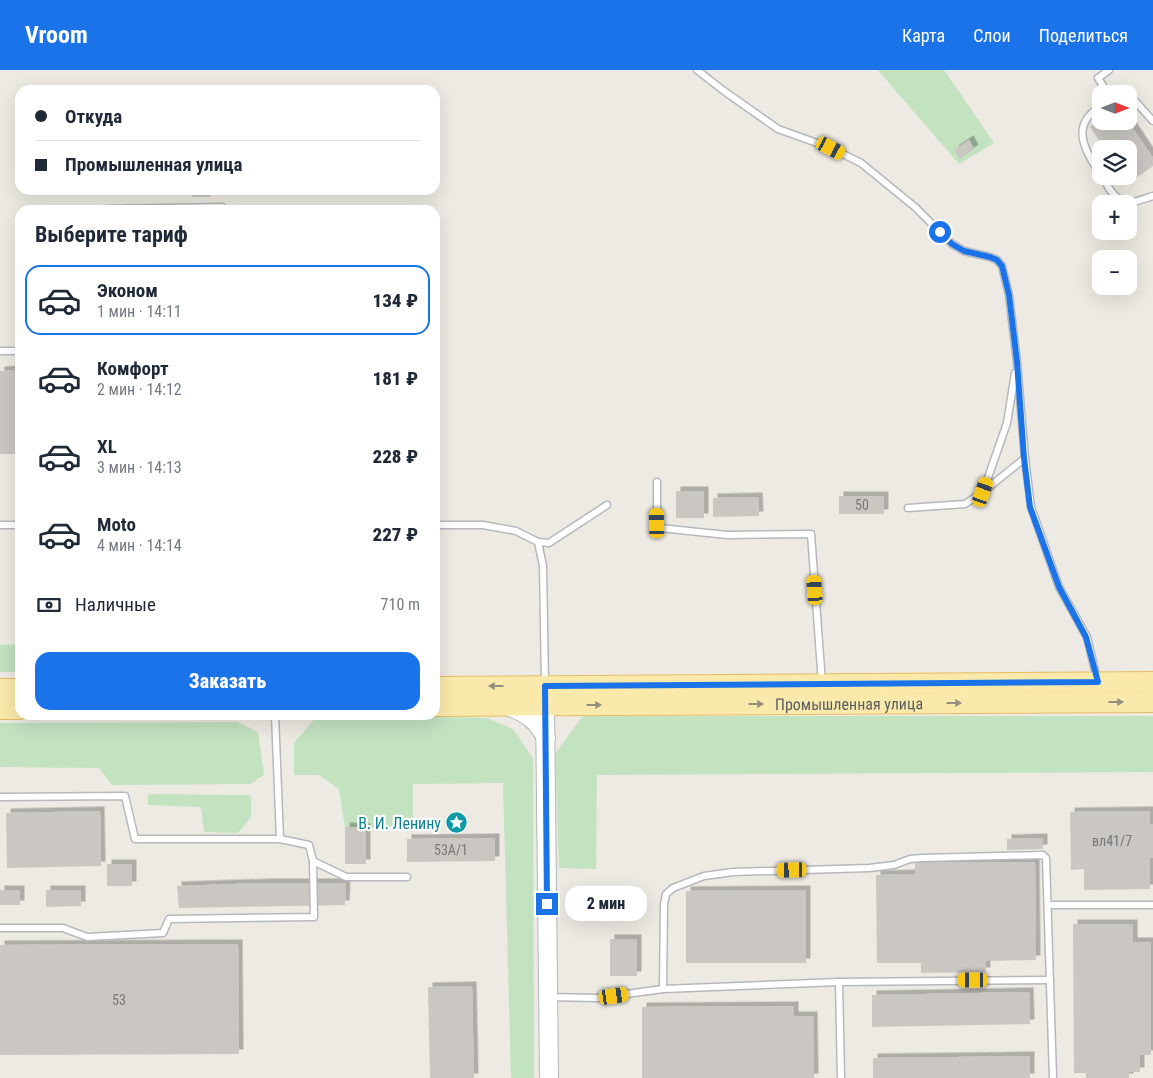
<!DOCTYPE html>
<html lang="ru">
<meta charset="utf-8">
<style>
:root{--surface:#fff;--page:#f6f6f7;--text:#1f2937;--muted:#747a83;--line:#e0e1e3;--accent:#1a73e8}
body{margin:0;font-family:"Roboto Condensed",sans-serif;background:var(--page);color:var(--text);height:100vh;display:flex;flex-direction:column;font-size:19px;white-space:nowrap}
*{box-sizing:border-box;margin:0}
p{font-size:16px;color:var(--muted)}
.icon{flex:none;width:28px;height:28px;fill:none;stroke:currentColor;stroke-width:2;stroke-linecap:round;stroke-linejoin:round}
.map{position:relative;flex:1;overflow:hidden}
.details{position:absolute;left:15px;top:135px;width:425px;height:515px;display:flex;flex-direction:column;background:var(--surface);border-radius:15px;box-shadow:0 5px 20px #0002}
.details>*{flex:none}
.hud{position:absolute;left:15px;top:15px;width:425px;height:110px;border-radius:15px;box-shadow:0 5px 20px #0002;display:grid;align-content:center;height:110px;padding:0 20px;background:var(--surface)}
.needle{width:32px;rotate:90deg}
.tools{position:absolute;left:1092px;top:15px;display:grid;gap:10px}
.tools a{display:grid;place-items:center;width:45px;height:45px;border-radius:10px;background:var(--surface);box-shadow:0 5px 20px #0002;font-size:25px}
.end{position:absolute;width:22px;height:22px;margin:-11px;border:6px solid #1a73e8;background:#fff;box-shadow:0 0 0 2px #fff}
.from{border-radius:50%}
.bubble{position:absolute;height:35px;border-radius:15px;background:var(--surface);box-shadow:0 5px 20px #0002;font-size:16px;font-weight:800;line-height:35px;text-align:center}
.car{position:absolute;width:15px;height:30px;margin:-15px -8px;border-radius:6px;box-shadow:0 0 4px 1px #0007;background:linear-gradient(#f5c518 24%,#345 0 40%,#f5c518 0 76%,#345 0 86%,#f5c518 0)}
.hud b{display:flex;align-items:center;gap:18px;height:48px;font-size:19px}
.hud b+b{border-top:1px solid var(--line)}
.hud i{width:12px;height:12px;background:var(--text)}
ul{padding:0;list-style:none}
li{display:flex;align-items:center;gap:15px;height:70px;margin:0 10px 8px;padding:0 10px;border:2px solid transparent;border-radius:15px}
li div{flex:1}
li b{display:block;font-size:19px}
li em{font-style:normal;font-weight:800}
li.on{border-color:var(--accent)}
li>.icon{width:45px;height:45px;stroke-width:1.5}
h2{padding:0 20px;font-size:22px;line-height:60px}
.pay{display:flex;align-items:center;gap:12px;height:55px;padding:0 20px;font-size:19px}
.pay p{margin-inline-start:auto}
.cta{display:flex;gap:10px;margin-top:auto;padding:10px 20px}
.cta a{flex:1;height:58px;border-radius:15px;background:var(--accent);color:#fff;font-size:20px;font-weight:800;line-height:58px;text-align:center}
header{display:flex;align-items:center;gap:30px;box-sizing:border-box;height:70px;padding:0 25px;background:var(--accent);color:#fff}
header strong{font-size:24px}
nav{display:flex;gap:28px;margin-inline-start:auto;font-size:18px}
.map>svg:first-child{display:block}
.green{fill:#c2e2c0}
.building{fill:#cac6c2;filter:url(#shadow)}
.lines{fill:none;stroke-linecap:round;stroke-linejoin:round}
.lane-casing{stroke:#b5b8bc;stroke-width:9}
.secondary-casing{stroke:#b4b7bc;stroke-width:20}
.primary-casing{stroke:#e7bc61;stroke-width:22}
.lane{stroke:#fff;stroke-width:6}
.secondary{stroke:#fff;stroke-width:18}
.primary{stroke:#f9e9ab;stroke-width:20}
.oneway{fill:#928f7c}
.route{stroke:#1a73e8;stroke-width:6}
.labels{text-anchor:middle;stroke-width:4.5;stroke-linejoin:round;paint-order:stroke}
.number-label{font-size:14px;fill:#77787a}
.street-label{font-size:16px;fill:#5b5e62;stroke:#fff}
.culture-label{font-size:16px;fill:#0d838f;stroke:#fff;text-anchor:end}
</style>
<header>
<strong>Vroom</strong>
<nav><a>Карта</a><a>Слои</a><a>Поделиться</a></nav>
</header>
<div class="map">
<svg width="1153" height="1008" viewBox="0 0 1153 1008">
<defs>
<filter id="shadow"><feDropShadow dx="4.5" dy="-4.5" stdDeviation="0" flood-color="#0004"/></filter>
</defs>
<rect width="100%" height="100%" fill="#eceae2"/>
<!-- green -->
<g class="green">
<path d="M878,0h66l50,73 -35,21z"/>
<path d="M20,574v28h-20v-27z"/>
<path d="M318,645l169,3 26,11 20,29 1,320h-23l-8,-295 -90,1v42l-47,2 -21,-1 -6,-38 -20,-14h-25v-32z"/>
<path d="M583,646h570v56l-556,3 -1,94 -37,-1 -4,-114z"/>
<path d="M237,652l21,10 6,43 -14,9 -138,1 -13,-17 -99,-1v-44z"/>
<path d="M148,724l103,1v22l-13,16 -34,-1 -3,-25 -53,-2z"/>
</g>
<!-- building -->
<g class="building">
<path d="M1101,50v1h27l25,37v8l-24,17 -5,-7h5v-27h-24l-15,-22z"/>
<path d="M969,70l5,9 -14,10 -6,-9z"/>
<rect x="192" y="120" width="18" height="7"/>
<path d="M20,300v84h-20v-83z"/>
<rect x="676" y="421" width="28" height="27"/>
<rect x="839" y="426" width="45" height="18"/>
<path d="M758,427l1,19 -46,1v-19z"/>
<path d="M100,741l1,55 -94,2 -1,-55z"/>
<path d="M1150,741v13h3v34h-3v31l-66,1v-21l-13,1 -1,-58z"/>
<path d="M345,757l21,1v36h-21z"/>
<path d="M495,768v23l-88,1v-23z"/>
<path d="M1043,768v11l-36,1v-11z"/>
<path d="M1035,792l1,98 -50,1v11l-65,1v-10h-44l-1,-88 39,-1v-11z"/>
<rect x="107" y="794" width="25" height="22"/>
<path d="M267,813h79l-1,22 -166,3 -2,-22z"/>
<rect x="0" y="820" width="20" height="15"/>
<path d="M46,820h35v16l-35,1z"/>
<path d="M806,820v73h-120v-72z"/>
<path d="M1073,854h60v18h18v113h-11v17h-11v6h-43v-5h-12z"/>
<rect x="610" y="869" width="27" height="37"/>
<path d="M238,874l1,110 -239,1v-110z"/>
<path d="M472,916l2,92h-44l-2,-91z"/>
<path d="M1029,922l1,32 -158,3v-32z"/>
<path d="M794,936v10h19l1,62h-172v-71z"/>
<path d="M1030,986v22h-157v-20z"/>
</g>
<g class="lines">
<defs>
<g id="lane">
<path d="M697,0l27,21 54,38 53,19 30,15 54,44 37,37 12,7 26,6 7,3 5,6 7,29 8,67 8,96 6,49 28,80 28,50 10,42"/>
<path d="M1108,24l-10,-16 11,-8"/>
<path d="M1129,30l7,2 17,19"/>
<path d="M1101,36c-33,20 -15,45 0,70"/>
<path d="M1102,106c6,11 13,26 28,26 7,0 16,-4 23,-6"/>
<path d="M108,140v-1l114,-2v3"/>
<path d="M0,281h20"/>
<path d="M1015,303l-8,50 -24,69 42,-34"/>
<path d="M657,412v41l3,5 67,7 84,-1 11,149"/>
<path d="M908,438l57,-4 18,-12"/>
<path d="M0,455h20"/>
<path d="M435,455h48l33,6 22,11 11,1 58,-38"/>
<path d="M538,472l5,24 2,119"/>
<path d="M0,727l125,-1 10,43h145l-5,-124"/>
<path d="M313,791l33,16h61"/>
<path d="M1048,835h105"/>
<path d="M0,858h63l24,9 76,-4 6,-14 145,-2 -1,-56 -4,-16 -29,-6"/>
<path d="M839,912l211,-2"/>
<path d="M663,919l1,-85 2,-10 7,-6 31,-12 29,-4 136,-4 25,-3 16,-6 12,-1 121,-3 3,3 7,220"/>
<path d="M549,927l48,1 66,-9 176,-7 2,96"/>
</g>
<g id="secondary">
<path d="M507,636c19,7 29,13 39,32"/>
<path d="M545,636l4,372"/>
</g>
<g id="primary">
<path d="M435,617l718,-5"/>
<path d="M0,619h20"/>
<path id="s1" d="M435,636l718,-4"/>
<path d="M0,639h20"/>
</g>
</defs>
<!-- lane casing -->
<use href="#lane" class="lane-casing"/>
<!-- secondary casing -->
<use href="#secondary" class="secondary-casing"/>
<!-- primary casing -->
<use href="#primary" class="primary-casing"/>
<!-- lane -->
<use href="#lane" class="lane"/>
<!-- secondary -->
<use href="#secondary" class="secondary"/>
<!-- primary -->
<use href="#primary" class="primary"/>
</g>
<!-- one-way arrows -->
<defs><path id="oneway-solid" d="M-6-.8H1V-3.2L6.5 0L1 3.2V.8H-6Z" transform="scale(1.25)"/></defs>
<g class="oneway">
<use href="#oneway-solid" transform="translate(496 616) rotate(180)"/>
<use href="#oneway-solid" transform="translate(1116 632)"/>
<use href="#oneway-solid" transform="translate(954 633)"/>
<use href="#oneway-solid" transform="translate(756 634)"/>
<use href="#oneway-solid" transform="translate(594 635)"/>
</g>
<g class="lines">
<!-- route -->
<path class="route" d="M547,834l-2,-218 553,-4 -12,-45 -27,-50 -29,-80 -6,-49 -7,-96 -8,-67 -7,-29 -5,-6 -7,-3 -26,-6 -12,-7 -12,-12"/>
</g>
<!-- icons -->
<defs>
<symbol id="sight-disc" viewBox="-11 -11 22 22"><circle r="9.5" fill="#0f9aa8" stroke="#fff"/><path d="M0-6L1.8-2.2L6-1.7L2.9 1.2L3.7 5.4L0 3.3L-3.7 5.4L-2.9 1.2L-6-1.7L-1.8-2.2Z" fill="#fff"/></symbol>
</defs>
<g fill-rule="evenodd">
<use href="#sight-disc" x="444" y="740" width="25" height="25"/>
</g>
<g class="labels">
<!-- number labels -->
<g class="number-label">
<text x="862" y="440">50</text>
<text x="1112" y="776">вл41/7</text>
<text x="451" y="785">53А/1</text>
<text x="119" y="935">53</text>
</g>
<!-- street labels -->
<g class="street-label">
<text dy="6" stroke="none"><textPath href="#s1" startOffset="414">Промышленная улица</textPath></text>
</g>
<!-- culture labels -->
<g class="culture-label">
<text x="441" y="759">В. И. Ленину</text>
</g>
</g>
</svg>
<div class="tools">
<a><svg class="needle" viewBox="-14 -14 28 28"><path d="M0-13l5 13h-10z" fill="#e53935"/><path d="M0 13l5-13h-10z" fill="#747a83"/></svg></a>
<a><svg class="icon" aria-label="layers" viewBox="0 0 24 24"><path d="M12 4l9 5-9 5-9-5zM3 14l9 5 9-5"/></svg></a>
<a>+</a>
<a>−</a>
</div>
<i class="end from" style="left:940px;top:162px"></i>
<i class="end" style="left:547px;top:834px"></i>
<div class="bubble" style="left:565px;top:816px;width:82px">2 мин</div>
<i class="car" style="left:831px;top:78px;rotate:117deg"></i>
<i class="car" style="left:983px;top:422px;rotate:19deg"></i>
<i class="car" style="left:657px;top:453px;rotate:359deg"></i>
<i class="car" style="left:815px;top:520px;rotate:356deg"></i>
<i class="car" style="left:792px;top:800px;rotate:269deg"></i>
<i class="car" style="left:973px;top:910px;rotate:270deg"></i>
<i class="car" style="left:614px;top:926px;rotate:82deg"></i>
<div class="hud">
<b><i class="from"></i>Откуда</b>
<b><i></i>Промышленная улица</b>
</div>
<section class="details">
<h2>Выберите тариф</h2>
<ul>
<li class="on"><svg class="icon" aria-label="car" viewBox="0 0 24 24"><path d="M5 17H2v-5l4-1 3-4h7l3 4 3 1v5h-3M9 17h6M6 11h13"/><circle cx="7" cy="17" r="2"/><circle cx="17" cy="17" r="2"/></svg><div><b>Эконом</b><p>1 мин · 14:11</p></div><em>134 ₽</em></li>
<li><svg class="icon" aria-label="car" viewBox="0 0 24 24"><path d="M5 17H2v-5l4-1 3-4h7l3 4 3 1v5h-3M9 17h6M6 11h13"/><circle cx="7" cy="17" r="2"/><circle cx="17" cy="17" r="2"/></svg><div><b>Комфорт</b><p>2 мин · 14:12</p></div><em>181 ₽</em></li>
<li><svg class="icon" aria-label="car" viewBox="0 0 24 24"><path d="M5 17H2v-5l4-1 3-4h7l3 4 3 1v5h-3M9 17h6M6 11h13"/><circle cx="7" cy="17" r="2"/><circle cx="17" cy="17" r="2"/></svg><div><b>XL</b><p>3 мин · 14:13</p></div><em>228 ₽</em></li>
<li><svg class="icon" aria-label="car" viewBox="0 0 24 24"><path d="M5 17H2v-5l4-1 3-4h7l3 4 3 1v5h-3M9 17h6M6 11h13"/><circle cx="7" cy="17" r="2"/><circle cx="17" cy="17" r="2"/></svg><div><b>Moto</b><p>4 мин · 14:14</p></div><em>227 ₽</em></li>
</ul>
<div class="pay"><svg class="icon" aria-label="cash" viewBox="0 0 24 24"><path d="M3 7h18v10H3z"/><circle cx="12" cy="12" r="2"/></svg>Наличные<p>710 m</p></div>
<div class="cta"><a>Заказать</a></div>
</section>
</div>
